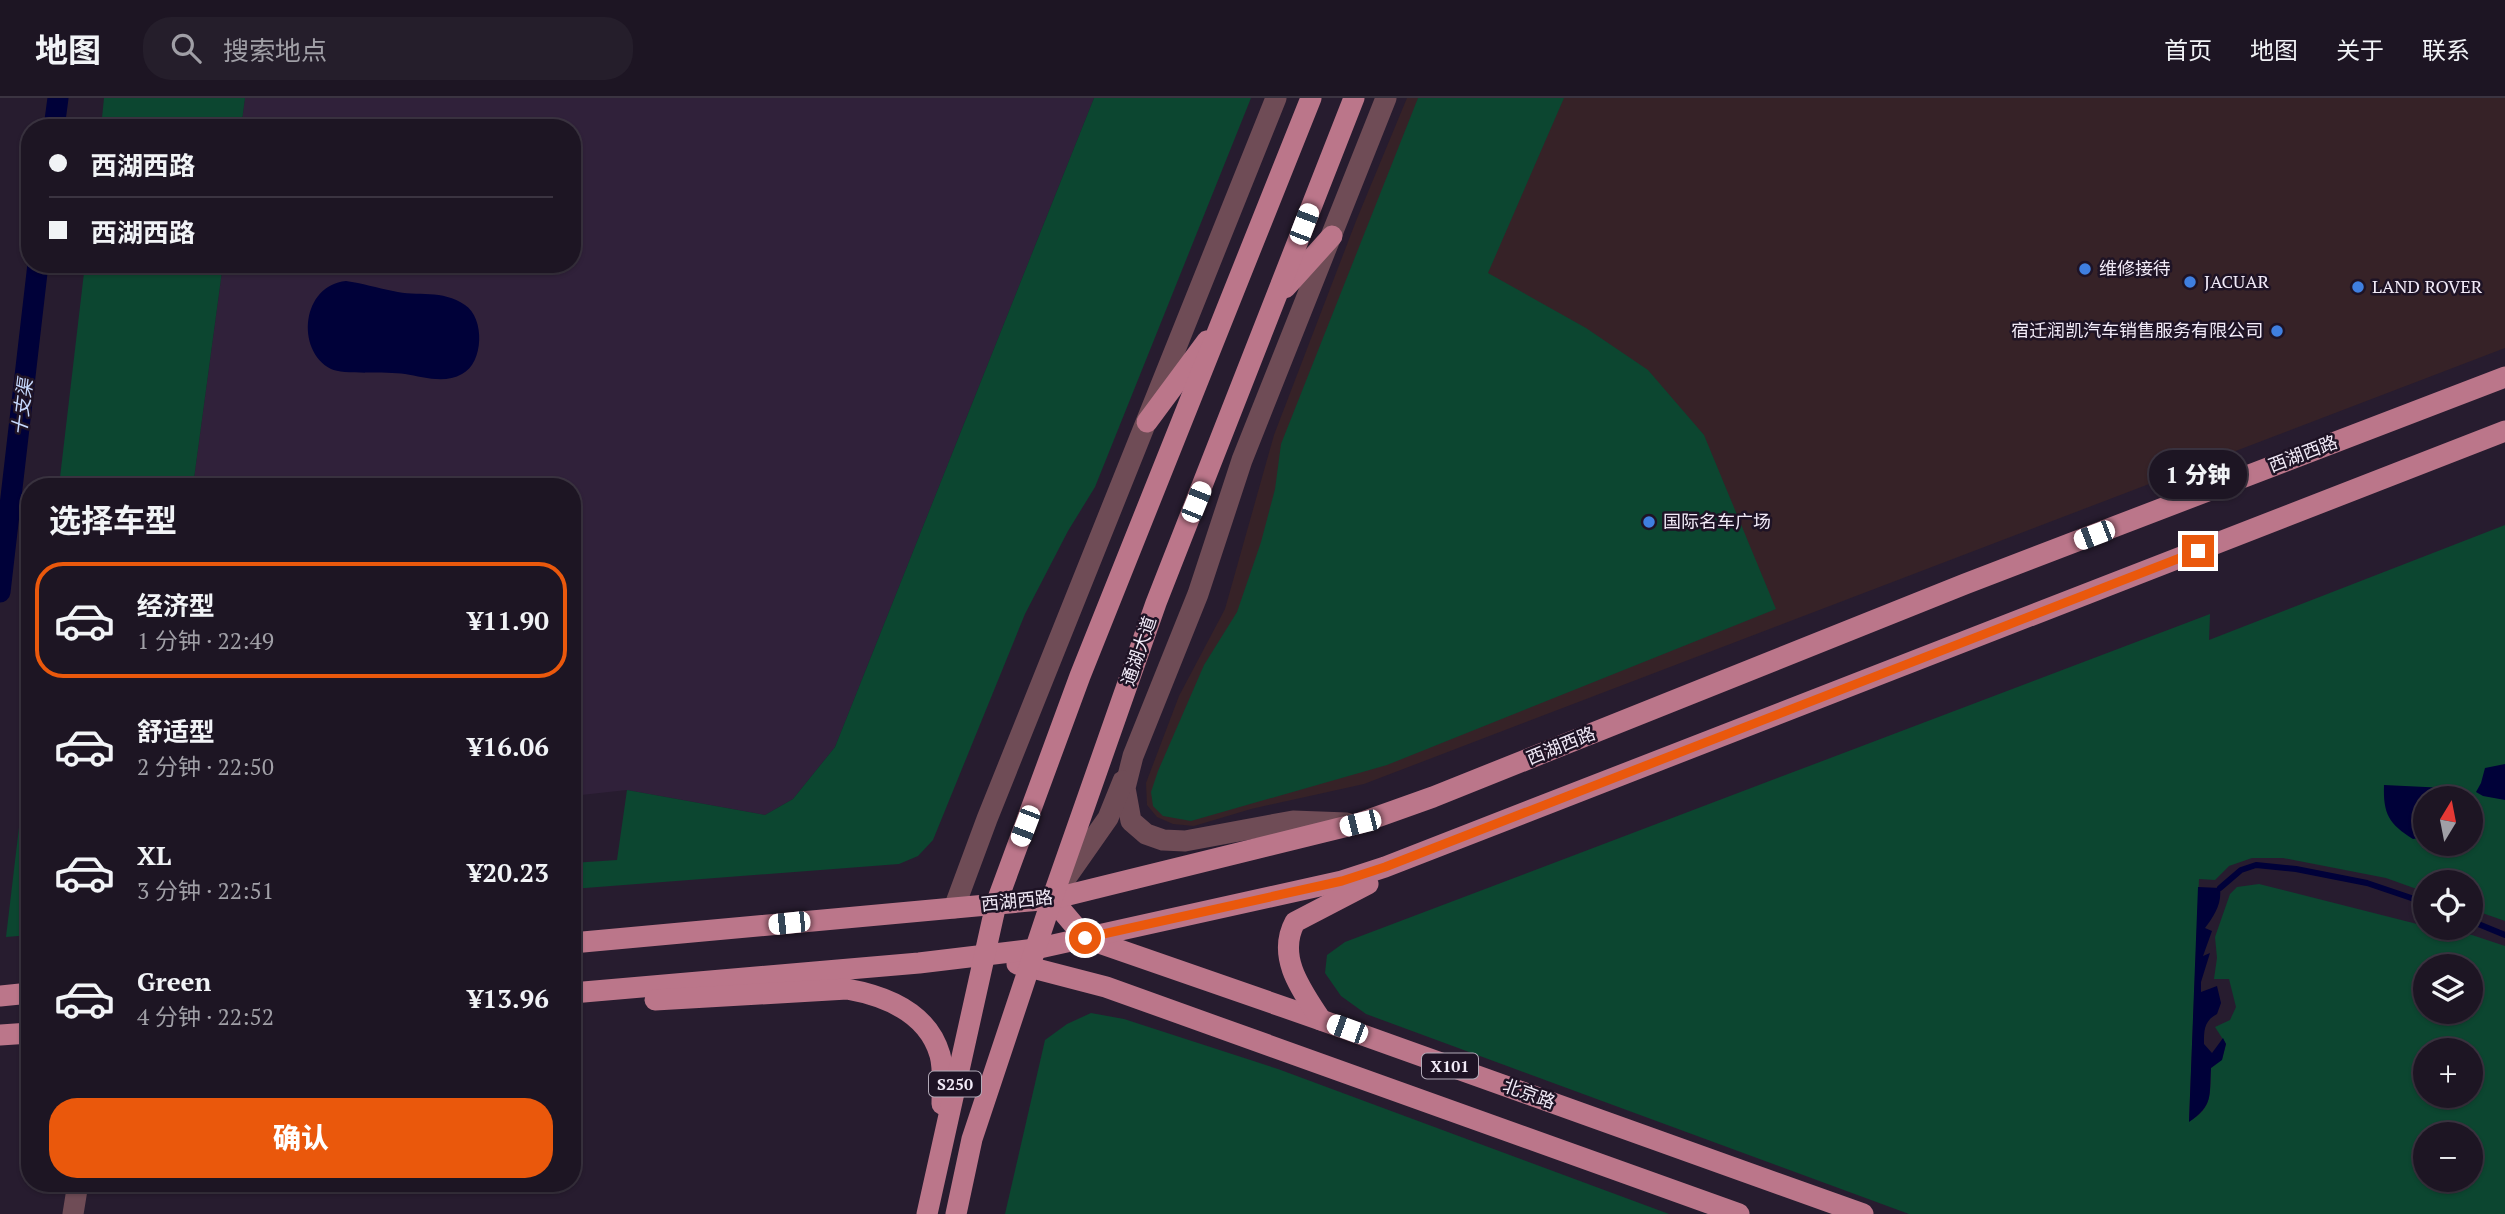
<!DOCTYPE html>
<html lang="zh">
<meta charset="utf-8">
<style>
:root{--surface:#1d1523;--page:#251e2b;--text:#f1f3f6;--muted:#a09fa6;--line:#3b3441;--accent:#ea580c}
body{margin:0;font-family:"PT Serif","Noto Sans SC",serif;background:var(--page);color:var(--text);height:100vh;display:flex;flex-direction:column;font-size:26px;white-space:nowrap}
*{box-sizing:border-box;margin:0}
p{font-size:23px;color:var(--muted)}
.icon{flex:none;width:38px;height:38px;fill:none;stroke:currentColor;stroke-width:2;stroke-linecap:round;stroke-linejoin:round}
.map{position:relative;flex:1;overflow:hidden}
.side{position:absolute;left:21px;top:380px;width:560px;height:714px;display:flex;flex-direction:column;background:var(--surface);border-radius:28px;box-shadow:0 2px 5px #0004,0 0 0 2px var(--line)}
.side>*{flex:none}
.hud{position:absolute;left:21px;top:21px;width:560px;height:154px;border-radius:28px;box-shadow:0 2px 5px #0004,0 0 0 2px var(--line);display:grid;align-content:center;height:154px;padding:0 28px;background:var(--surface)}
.needle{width:46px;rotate:10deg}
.controls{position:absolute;left:2413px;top:688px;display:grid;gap:14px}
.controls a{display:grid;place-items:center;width:70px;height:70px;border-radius:50%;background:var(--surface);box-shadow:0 2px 5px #0004,0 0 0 2px var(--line);font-size:35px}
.end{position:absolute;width:32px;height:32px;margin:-16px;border:9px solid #ea580c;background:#fff;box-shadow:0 0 0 4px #fff}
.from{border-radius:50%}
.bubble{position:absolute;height:49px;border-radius:24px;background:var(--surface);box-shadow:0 2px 5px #0004,0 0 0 2px var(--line);font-size:23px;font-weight:800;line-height:49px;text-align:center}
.car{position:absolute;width:21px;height:42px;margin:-21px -10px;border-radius:9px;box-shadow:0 0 5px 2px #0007;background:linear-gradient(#fff 24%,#345 0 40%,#fff 0 76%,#345 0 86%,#fff 0)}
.hud b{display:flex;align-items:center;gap:24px;height:66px;font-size:26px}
.hud b+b{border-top:2px solid var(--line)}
.hud i{width:18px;height:18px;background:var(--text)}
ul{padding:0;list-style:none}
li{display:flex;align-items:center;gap:21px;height:116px;margin:0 14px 10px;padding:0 14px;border:4px solid transparent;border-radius:28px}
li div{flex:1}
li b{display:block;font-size:26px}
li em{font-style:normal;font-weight:800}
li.current{border-color:var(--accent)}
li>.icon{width:63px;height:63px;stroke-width:1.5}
h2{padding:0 28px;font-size:32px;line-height:84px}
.cta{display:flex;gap:14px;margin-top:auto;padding:14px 28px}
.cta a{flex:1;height:80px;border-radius:28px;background:var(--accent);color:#fff;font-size:28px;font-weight:800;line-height:80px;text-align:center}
header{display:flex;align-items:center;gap:42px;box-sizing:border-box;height:98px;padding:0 35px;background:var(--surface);border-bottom:2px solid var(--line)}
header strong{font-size:33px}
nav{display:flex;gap:38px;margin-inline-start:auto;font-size:24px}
.search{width:490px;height:63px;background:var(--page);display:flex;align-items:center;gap:18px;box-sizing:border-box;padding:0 24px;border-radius:28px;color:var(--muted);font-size:26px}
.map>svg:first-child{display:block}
.commercial{fill:#362227}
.built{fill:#30213a}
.green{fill:#0c4630;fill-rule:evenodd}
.water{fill:#000139}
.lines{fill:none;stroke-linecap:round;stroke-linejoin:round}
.stream{stroke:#000139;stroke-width:6}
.canal{stroke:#000139;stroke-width:21}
.minor{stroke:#6f4c56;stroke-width:21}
.major{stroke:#bb768a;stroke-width:21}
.route{stroke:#ea580c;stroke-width:9}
.shop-dot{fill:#3f7fe0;stroke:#1e1325;stroke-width:2.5}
.labels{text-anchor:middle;stroke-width:5;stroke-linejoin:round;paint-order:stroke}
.shield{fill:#1e1325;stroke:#b2aab8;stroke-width:2}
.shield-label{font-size:16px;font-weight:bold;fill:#f1eaf7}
.poi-label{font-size:18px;fill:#f1eaf7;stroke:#1e1325;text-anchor:start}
.street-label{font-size:18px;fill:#f1eaf7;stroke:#1e1325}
.water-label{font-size:19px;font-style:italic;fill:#c5d8fc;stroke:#1e1325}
</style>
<header>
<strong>地图</strong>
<div class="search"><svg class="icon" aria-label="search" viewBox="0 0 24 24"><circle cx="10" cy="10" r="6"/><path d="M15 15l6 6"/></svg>搜索地点</div>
<nav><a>首页</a><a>地图</a><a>关于</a><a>联系</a></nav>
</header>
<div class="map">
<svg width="2505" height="1116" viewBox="0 0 2505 1116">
<rect width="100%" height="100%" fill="#271c2f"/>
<!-- commercial -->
<path class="commercial" d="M1407,0h1098v250l-1141,436 -113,25 -57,17 -21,-2 -16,-7 -10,-12 -1,-22 33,-87 46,-87 49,-174 82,-214z"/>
<!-- built -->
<path class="built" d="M245,0h849l-259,649 -42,52 -28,16 -138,-25 -55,6v-310h-379l30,-222h349v-136h-331z"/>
<!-- green -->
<g class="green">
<path d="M104,0h141l-4,30h-140z"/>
<path d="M1094,0h157l-156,389 -27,44 -43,83 -92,226 -15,16 -19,8 -327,25v-26l45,-3 10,-70 138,25 28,-16 42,-52z"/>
<path d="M1418,0h146l-76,175 98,55 62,42 56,65 72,174 -389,156 -196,56 -28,-5 -10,-10 -2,-14 7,-21 46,-106 33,-53 24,-70 14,-53 6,-45z"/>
<path d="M85,166h138l-30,222h-134z"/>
<path d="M2505,427v396l-34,-12v-27h-45l-1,10 -39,-14 -103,-20h-31l-23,8 -14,14 -16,-1 -10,242c24,-12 21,-29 22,-53l11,-9 4,-15 -11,-17 15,-7 6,-13 -7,-28h-15l3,-21 -2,-21 15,-43 7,-7 22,-3 166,42 1,2 46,7 33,11v268h-596l-543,-200 -25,-18 -16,-23 2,-18 18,-13 111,-42 754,-286 -1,26zM2426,700h45v46h-45zM2426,868h45v46h-45zM2426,952h45v46h-45zM2426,1036h45v46h-45z"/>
<path d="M30,637v200l-24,2z"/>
<path d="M1091,915l33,6 154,50 391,145h-664l40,-174 22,-16z"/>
</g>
<!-- water -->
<g class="water">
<path d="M346,183c16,2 31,7 47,10 25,6 49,-2 72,14 20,13 19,58 -3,69 -17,10 -39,3 -57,0 -19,-3 -62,1 -74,-5 -36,-19 -29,-84 15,-88z"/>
<path d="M2505,666v36l-22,-4 -7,-4 5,-9 4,-15z"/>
<path d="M2384,687l62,3 -4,10h-16l-1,31 -5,9 -7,1c-24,-15 -30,-25 -29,-54z"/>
<path d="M2198,789l22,1c2,16 -6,28 -15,40l7,3 -9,25 7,-3 -9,29v10l16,-6 4,17 -4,11c-13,7 -13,16 -13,30l8,9 11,-15 3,6 -4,16 -11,8c-2,28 3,37 -22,54z"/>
</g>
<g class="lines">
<!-- stream -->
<g class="stream">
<path d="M2220,790l21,-18 15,-5 40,4 71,14 59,20"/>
<path d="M2471,823l34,14"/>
</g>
<!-- canal -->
<g class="canal">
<path d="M54,30l4,-30"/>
<path d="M0,494l38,-328"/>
</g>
<!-- minor -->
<g class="minor">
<path d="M1347,725l-54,-2 -108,20 -22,-1 -17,-6 -15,-13 -6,-33 8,-32 65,-162 44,-134 144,-362"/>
<path d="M1059,790l49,-70 15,-37"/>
<path d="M954,810l33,-89 289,-721"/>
<path d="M73,1116l5,-31"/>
</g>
<!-- major -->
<g class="major">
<path d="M1285,190l47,-52"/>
<path d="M1147,324l60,-81"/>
<path d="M1052,801l33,39 236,82 542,194"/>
<path d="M572,845l480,-44 308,-76 73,-26 532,-213 540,-207"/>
<path d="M1017,866l89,23 633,227"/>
<path d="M572,895l347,-30 116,-14 307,-68 43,-14 1120,-436"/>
<path d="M0,898l30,-3"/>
<path d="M655,902l192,-11c39,7 81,24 93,66 4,15 2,34 2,49"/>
<path d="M1321,922c-19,-29 -45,-63 -26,-98l73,-38"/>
<path d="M0,937l30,-2"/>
<path d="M927,1116l69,-310 84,-228 231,-578"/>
<path d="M956,1116l16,-75 80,-240 104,-296 198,-505"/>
</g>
</g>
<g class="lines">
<!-- route -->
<path class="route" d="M1085,840l257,-57 43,-14 813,-316"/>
</g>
<!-- markers -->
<g class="shop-dot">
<circle cx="2085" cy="171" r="7"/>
<circle cx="2190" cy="184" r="7"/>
<circle cx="2358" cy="189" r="7"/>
<circle cx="2277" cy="233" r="7"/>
<circle cx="1649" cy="424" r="7"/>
</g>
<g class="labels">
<!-- shield labels -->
<g class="shield">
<rect x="1422" y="955.5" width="56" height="25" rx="5"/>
<rect x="929" y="973.5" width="52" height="25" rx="5"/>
</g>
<g class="shield-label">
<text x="1450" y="974">X101</text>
<text x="955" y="992">S250</text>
</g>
<!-- poi labels -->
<g class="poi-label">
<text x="2099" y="177">维修接待</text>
<text x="2204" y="190">JACUAR</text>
<text x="2372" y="195">LAND ROVER</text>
<text x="2263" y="239" text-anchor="end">宿迁润凯汽车销售服务有限公司</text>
<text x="1663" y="430">国际名车广场</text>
</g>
<!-- street labels -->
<g class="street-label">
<text transform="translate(2303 356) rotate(-21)" y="6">西湖西路</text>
<text transform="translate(1139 553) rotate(-71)" y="6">通湖大道</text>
<text transform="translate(1561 648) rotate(-22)" y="6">西湖西路</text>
<text transform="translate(1017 803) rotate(-6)" y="6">西湖西路</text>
<text transform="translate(1529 996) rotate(20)" y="6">北京路</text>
</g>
<!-- water labels -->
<g class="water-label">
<text transform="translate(22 309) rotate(-83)" y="7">十支渠</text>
</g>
</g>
</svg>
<div class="controls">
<a><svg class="needle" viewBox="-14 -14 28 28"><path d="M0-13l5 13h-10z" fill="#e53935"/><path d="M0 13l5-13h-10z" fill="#a09fa6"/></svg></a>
<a><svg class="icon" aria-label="locate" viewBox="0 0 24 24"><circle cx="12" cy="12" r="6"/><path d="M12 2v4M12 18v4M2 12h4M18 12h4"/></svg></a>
<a><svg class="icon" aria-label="layers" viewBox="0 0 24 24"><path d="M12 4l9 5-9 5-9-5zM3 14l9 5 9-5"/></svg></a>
<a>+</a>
<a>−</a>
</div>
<i class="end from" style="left:1085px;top:840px"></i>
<i class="end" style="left:2198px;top:453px"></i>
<div class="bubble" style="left:2149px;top:352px;width:98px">1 分钟</div>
<i class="car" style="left:1304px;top:126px;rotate:21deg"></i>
<i class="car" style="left:1196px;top:404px;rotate:22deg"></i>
<i class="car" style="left:2094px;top:437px;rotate:249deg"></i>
<i class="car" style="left:1360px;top:725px;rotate:256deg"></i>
<i class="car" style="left:1025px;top:728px;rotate:201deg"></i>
<i class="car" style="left:789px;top:825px;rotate:264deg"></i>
<i class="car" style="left:1347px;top:931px;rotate:290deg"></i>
<div class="hud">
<b><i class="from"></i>西湖西路</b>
<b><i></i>西湖西路</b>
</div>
<section class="side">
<h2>选择车型</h2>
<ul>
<li class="current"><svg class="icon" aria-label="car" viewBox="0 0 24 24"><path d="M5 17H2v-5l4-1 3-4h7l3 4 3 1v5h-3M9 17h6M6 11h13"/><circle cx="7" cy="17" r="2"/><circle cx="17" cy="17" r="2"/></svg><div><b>经济型</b><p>1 分钟 · 22:49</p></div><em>¥11.90</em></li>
<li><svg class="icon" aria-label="car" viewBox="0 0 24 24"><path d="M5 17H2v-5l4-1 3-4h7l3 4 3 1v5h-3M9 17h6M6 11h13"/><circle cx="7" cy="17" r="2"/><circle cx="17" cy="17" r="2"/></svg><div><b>舒适型</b><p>2 分钟 · 22:50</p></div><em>¥16.06</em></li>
<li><svg class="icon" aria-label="car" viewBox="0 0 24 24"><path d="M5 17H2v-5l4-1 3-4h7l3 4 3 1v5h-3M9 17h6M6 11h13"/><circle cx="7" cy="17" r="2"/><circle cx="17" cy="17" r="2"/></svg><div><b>XL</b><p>3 分钟 · 22:51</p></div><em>¥20.23</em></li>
<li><svg class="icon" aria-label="car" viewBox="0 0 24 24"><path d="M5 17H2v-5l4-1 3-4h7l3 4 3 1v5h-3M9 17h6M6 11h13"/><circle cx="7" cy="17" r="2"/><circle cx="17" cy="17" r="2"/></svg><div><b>Green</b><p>4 分钟 · 22:52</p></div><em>¥13.96</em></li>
</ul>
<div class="cta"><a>确认</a></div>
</section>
</div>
